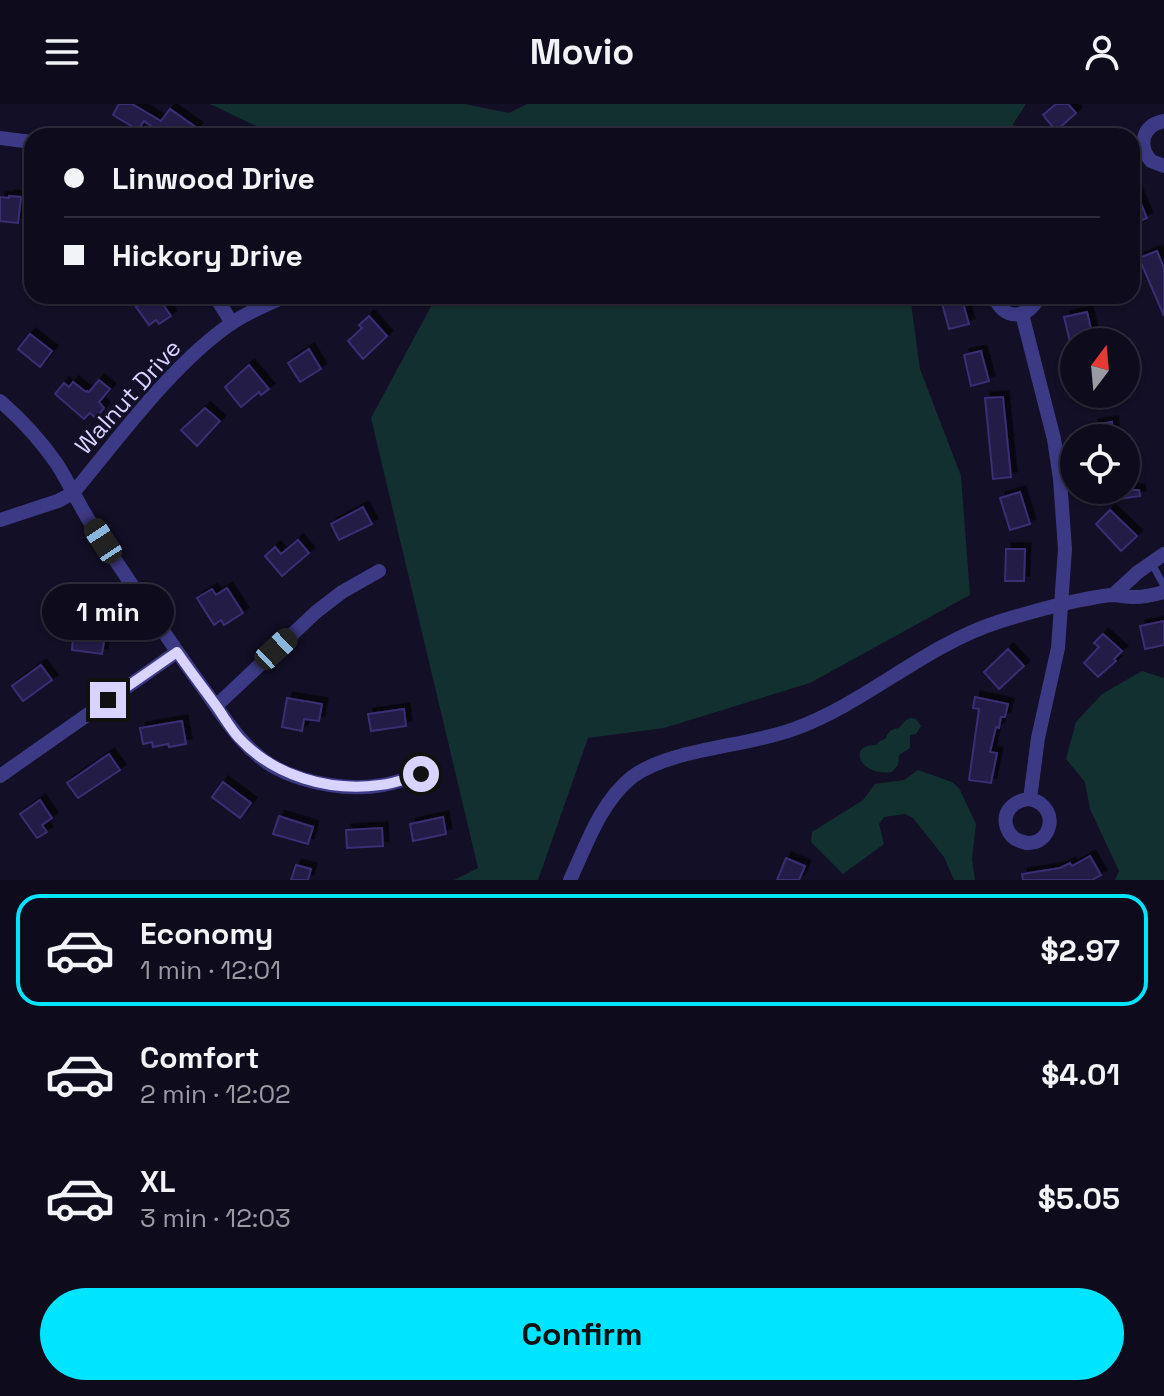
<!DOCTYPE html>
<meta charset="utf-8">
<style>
:root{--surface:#0e0b1c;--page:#1c1929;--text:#f1f3f6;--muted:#9b9ba3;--line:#2e2b3b;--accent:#00e5ff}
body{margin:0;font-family:"Space Grotesk",sans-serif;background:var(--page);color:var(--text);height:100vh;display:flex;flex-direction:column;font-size:30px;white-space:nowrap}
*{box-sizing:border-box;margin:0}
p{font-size:26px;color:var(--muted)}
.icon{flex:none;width:44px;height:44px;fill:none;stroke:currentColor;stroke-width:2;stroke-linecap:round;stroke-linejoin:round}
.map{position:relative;height:776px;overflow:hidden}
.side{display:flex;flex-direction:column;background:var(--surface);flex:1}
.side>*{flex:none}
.guide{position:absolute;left:24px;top:24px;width:1116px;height:176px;border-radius:24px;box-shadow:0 2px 6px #0004,0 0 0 2px var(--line);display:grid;align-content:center;height:176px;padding:0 40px;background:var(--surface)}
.needle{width:52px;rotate:16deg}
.buttons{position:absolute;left:1060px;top:224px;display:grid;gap:16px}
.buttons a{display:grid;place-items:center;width:80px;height:80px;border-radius:50%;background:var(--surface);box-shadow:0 2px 6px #0004,0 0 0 2px var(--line);font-size:40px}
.end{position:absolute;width:36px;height:36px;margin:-18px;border:10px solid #d9d4ff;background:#111;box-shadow:0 0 0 4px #111}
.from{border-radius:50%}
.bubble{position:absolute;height:56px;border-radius:28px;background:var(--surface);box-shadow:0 2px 6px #0004,0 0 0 2px var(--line);font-size:26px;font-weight:700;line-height:56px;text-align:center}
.car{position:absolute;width:24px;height:48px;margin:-24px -12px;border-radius:10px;box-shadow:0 0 6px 2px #0007;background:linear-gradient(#222 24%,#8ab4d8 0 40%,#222 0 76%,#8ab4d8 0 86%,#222 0)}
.guide b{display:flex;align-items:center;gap:28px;height:76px;font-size:30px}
.guide b+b{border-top:2px solid var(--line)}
.guide i{width:20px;height:20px;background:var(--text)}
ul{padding:14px 0 0;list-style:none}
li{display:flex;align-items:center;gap:24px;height:112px;margin:0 16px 12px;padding:0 24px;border:4px solid transparent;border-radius:24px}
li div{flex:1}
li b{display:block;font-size:30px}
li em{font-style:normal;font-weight:700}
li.selected{border-color:var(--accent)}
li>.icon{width:72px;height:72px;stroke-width:1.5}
.cta{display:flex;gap:16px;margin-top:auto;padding:16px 40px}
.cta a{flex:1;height:92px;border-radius:48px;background:var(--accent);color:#111;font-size:32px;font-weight:700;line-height:92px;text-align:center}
header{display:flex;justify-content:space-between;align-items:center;height:104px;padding:0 40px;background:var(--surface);font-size:36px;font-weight:700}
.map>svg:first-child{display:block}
.green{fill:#12302f}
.building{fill:#241b47;stroke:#3b2d73;stroke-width:2;filter:url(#shadow)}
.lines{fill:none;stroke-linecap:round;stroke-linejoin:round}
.service{stroke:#3d3a85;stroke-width:7}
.minor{stroke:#3d3a85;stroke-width:14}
.route{stroke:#d9d4ff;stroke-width:10}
.labels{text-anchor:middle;stroke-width:6;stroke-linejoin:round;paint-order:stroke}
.street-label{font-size:24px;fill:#d9d4ff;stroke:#130f26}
</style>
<header><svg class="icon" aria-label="menu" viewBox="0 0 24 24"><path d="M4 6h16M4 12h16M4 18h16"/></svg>Movio<svg class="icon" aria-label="person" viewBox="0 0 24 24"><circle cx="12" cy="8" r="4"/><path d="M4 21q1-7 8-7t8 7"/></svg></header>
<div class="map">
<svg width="1164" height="776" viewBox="0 0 1164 776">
<defs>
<filter id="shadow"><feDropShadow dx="5.5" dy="-5.5" stdDeviation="0" flood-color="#0009"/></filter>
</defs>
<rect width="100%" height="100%" fill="#130f26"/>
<!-- green -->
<g class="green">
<path d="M210,0h255l44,9 18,-9h499l-13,20 6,12h-742z"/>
<path d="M435,192h475l10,73 41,107 9,119 -160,88 -146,45 -76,10 -50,142h-84l24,-12 -107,-450 64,-119z"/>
<path d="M1142,567l22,7v202h-49l4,-9 -29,-62 -5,-27 -19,-23 10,-37 26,-28z"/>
<path d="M911,614l5,1 5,7 -5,8 -6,1v13l-11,7 -1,10 -6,7c-33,5 -45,-28 -16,-27l4,-4 5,-2c3,-7 6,-10 14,-11l7,-8z"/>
<path d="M918,666l34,12 7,6 17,36 -4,35 3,21h-21l-10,-23 -31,-39 -8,-4 -21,3 -5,7 5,20 -41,30 -32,-32 1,-10 51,-32 12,-16 29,-4z"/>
</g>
<!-- building -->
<g class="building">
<path d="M119,0h13l29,17 9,-12 27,19 -6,8h-26l-21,-15 -6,9 -25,-15z"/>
<path d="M1056,0h12l8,9 -20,18 -13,-16z"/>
<path d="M1132,79l15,35 -15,6z"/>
<path d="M9,92l12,1 -3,26 -18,-2v-24l9,1z"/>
<path d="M1157,147l7,17v48l-25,-58z"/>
<path d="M151,192h6l14,20 -12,8 -3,-4 -7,5 -13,-18z"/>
<path d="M940,192h21l8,28 -20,5z"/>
<path d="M1087,208l7,30h-24l-6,-25z"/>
<path d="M369,212l18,20 -24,23 -15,-18 14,-13 -3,-3z"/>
<path d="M30,230l22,17 -12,16 -22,-18z"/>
<path d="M309,245l12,20 -21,13 -12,-19z"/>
<path d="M981,247l8,30 -18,5 -7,-31z"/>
<path d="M249,261l20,24 -8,6 -2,-3 -18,15 -16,-20z"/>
<path d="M99,276l11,9 -11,13 5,6 -8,10 -6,-5 -6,6 -29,-25 9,-11 5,4 4,-5 13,10 1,-1 2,1z"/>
<path d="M1003,293l8,80 -18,2 -8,-81z"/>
<path d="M205,304l15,13 -23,25 -16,-16z"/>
<path d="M1112,318l2,16h-19l-2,-13z"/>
<path d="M1103,386h36l1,6 -35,5z"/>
<path d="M1020,388l10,32 -20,6 -10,-32z"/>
<path d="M363,403l9,17 -33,16 -8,-16z"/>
<path d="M1110,406l27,26 -16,15 -25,-27z"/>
<path d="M298,436l11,13 -27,23 -17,-20 10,-9 6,7z"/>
<path d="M1006,445h19l-1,32h-19z"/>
<path d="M227,484l16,25 -19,12 -3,-5 -7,5 -17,-27 15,-9 4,6z"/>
<path d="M1164,517v24l-19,4 -5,-23z"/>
<path d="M82,521l24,4 -4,25 -30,-4 1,-12 7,1z"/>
<path d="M1103,530l19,17 -8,8 2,2 -18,16 -14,-14 15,-16 -5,-4z"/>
<path d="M1008,545l16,17 -25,23 -15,-17z"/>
<path d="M41,561l11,15 -29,21 -11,-15z"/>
<path d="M975,593l33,7 -3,13h-4l-2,11 -3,-1 -6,25 7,1 -6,30 -22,-3 10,-71 -6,-1z"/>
<path d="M287,594l35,6 -3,17 -15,-2 -2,12 -20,-4z"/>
<path d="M404,605l2,17 -35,5 -3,-17z"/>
<path d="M182,617l4,23 -17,3 -1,-3 -15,3 -1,-5 -9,2 -3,-16z"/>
<path d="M109,650l11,16 -42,28 -11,-15z"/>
<path d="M223,678l28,21 -11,15 -28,-21z"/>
<path d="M40,696l12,18 -10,7 5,7 -10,6 -17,-24z"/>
<path d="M279,712l34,11 -5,17 -35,-10z"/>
<path d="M443,713l3,17 -33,7 -3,-17z"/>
<path d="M382,724l1,18 -36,2 -1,-18z"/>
<path d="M1090,752l11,19 -9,5h-69l-1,-6 38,-6 10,-5 2,3z"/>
<path d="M786,754l19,8 -6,14h-22z"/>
<path d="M296,761l15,4 -3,11h-17z"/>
</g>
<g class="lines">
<!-- service -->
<path class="service" d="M1151,458l13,24"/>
<!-- minor -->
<g class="minor">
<path d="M1164,17c-21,4 -27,24 -13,40l13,5"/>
<path d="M0,34l32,4"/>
<path d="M215,192l17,27"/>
<path d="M994,192c9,25 35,24 45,0"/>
<path d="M1022,210l32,125 6,40 5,70 -7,99 -20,90 -8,61c-15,1 -29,12 -23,29 2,6 7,11 13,13 28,12 45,-33 10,-42"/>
<path d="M0,297c21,18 41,40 57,63 12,19 21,39 33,58 37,56 74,112 113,166 21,29 40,62 73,80 31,16 73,23 107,17 16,-3 31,-9 46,-14"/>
<path d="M0,416l58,-19 15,-8c46,-55 100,-130 159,-170 16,-11 36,-19 54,-27"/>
<path d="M1113,491l25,-23 26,-18"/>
<path d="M216,602l100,-94 26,-20 37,-21"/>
<path d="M0,672l177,-124"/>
<path d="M570,776c17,-36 30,-77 62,-103 39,-29 114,-30 162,-48 72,-26 130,-83 204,-107 35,-11 75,-22 112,-27 8,0 16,2 24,2 11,0 20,-2 30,-5"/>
</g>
</g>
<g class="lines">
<!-- route -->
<path class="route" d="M108,596l69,-48c13,19 27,37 40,55 7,10 14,22 22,31 35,38 90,54 141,47 14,-1 28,-7 41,-11"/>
</g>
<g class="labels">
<!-- street labels -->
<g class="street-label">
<text transform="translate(128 293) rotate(-48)" y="8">Walnut Drive</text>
</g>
</g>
</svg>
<div class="buttons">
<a><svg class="needle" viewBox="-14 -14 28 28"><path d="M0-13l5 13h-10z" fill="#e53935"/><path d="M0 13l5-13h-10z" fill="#9b9ba3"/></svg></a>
<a><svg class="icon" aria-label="locate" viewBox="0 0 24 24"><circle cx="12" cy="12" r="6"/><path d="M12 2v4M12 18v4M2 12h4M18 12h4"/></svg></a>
</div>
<i class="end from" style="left:421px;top:670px"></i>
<i class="end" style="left:108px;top:596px"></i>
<div class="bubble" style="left:42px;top:480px;width:132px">1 min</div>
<i class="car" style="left:103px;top:437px;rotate:327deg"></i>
<i class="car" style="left:276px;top:545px;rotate:47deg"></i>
<div class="guide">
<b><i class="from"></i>Linwood Drive</b>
<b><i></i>Hickory Drive</b>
</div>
</div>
<section class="side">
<ul>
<li class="selected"><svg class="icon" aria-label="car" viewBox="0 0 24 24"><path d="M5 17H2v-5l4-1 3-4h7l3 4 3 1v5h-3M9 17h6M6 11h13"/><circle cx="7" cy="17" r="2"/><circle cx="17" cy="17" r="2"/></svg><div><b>Economy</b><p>1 min · 12:01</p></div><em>$2.97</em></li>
<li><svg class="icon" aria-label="car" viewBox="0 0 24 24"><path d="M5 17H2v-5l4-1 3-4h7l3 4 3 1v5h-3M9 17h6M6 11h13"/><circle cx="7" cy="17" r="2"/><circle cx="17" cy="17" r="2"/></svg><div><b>Comfort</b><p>2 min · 12:02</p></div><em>$4.01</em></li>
<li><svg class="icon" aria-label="car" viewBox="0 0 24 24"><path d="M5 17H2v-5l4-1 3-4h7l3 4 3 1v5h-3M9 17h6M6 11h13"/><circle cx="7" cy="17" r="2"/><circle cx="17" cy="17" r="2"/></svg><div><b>XL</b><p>3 min · 12:03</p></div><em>$5.05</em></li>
</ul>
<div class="cta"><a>Confirm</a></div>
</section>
